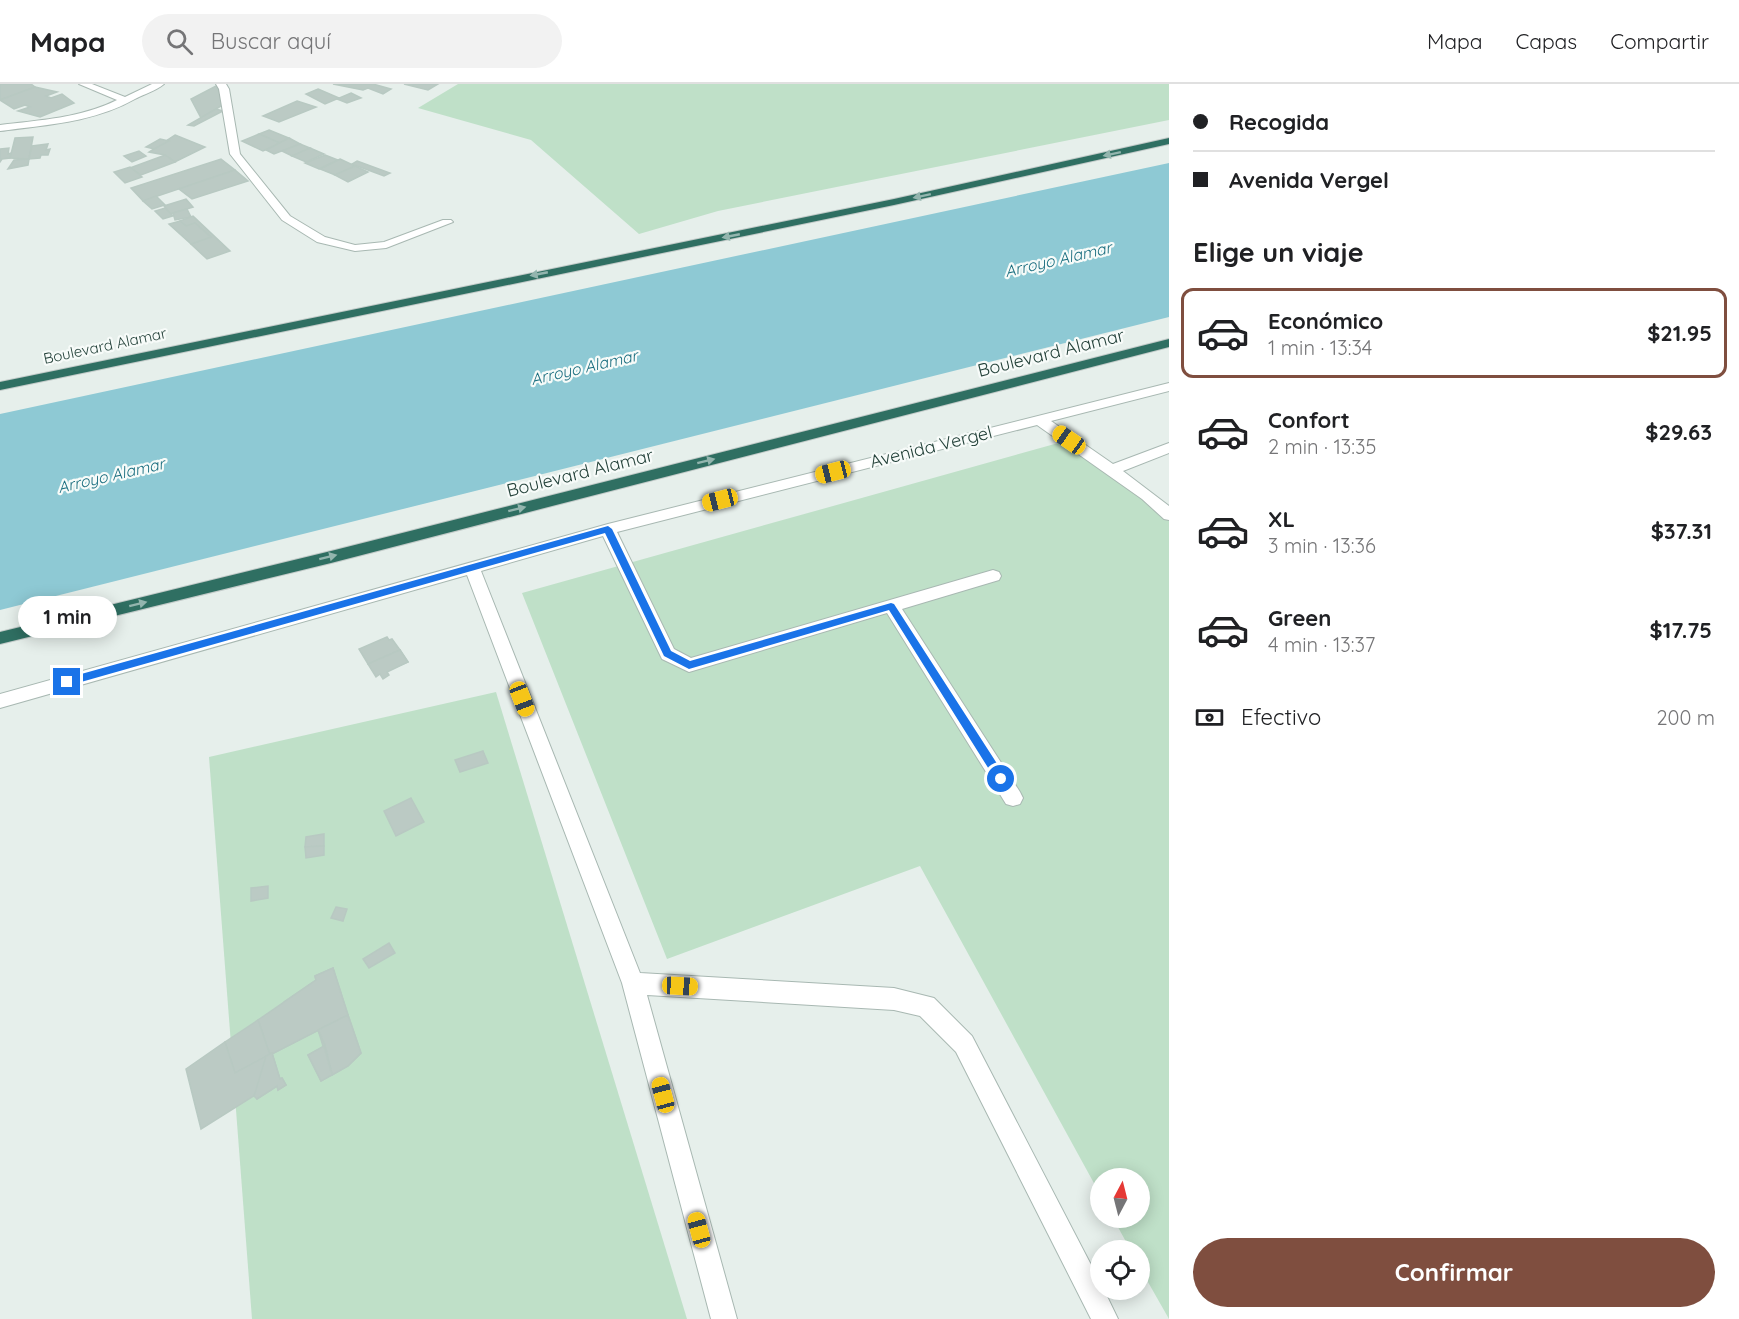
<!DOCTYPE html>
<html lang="es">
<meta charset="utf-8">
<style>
:root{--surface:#fff;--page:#f2f2f2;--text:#202124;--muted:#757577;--line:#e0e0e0;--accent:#7f4e3f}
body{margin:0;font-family:Quicksand,sans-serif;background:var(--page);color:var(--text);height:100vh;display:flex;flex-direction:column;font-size:22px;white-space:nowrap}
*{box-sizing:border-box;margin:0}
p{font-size:20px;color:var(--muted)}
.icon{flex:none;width:33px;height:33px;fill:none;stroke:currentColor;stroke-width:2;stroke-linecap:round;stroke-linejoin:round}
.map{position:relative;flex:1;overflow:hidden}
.sheet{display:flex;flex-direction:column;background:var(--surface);width:570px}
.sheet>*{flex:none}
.hud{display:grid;align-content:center;height:132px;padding:0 24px;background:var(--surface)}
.needle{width:39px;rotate:7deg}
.fabs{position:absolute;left:1090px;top:1084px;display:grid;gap:12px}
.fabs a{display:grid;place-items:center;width:60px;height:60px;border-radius:50%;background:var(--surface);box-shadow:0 3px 15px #0003;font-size:30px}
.end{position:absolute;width:27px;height:27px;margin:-14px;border:8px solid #1a73e8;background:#fff;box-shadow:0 0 0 3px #fff}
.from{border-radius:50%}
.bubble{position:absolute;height:42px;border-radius:21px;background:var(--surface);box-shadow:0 3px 15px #0003;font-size:20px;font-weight:700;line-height:42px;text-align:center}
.car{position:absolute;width:18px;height:36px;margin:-18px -9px;border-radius:8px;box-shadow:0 0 4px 2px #0007;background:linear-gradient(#f5c518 24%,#345 0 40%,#f5c518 0 76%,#345 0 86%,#f5c518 0)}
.hud b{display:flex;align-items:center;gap:21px;height:57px;font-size:22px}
.hud b+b{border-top:2px solid var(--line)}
.hud i{width:15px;height:15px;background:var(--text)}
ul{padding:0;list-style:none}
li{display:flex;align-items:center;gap:18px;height:90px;margin:0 12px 9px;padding:0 12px;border:3px solid transparent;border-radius:12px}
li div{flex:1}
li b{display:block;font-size:22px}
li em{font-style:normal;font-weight:700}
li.selected{border-color:var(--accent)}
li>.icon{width:54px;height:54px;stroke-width:1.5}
h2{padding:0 24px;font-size:27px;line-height:72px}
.pay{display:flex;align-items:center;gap:15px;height:66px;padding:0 24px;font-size:22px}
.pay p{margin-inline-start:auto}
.button{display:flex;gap:12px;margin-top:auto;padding:12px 24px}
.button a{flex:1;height:69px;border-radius:36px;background:var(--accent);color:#fff;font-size:24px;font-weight:700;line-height:69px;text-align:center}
header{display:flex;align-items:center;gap:36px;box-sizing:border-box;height:84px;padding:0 30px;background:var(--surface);border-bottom:2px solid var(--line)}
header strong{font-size:28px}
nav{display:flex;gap:33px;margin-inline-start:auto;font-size:21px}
.search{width:420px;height:54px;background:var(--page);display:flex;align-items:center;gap:15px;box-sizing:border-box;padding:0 21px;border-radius:33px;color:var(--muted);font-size:22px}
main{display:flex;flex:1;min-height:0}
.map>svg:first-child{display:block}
.green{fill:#bfe0c8}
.water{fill:#8ec9d4}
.building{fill:#bbcac4;stroke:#b8c9c2;stroke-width:1.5}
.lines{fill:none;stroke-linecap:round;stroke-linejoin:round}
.minor-casing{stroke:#a8b8b2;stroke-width:2}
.highway-casing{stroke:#c2cac8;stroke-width:2}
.minor{fill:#fff;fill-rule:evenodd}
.highway{fill:#2f6f62;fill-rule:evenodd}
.oneway{fill:#93b5ae}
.route{fill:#1a73e8}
.labels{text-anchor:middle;stroke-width:4.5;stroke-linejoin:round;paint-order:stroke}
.far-street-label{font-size:15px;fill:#24423a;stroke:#f7fbf9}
.far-water-label{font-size:16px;font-style:italic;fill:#1c6f80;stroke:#f7fbf9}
.street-label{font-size:18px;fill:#24423a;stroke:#f7fbf9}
</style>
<header>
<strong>Mapa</strong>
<div class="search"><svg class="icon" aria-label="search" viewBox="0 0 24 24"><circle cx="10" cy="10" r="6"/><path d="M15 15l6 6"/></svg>Buscar aquí</div>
<nav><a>Mapa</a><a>Capas</a><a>Compartir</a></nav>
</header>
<main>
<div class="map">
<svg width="1169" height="1235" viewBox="0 0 1169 1235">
<rect width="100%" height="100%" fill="#e6efeb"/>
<!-- green -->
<g class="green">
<path d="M458,0h711v36l-451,91 -79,23 -108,-94 -113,-32z"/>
<path d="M1069,356l100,79v800l-29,-51v-17h-9l-18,-33h27v-39h-39v17l-181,-330 -253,93 -145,-366z"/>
<path d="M496,608l191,627h-435l-43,-562z"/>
</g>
<!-- water -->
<path class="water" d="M1169,79v154l-1169,293v-196z"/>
<!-- building -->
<g class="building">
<path d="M0,0h31l4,3 -35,13z"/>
<path d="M333,0h40l18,5 -8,5 -15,-6 -5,2z"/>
<path d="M404,0h34l-10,6z"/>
<path d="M216,2l10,17 -25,15 -10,-19z"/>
<path d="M35,3l22,5 -11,4 5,2 11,-4 12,9 -34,14 -22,-6 12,-4 -5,-2 -11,4 -14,-9z"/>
<path d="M318,5l21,9 -14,6 -19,-10z"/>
<path d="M351,9l10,5 -14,5 -10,-4z"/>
<path d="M297,17l19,6 -37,15 -16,-6z"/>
<path d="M216,25l7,2 -29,15 -6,-1z"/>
<path d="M269,46l20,8 -9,5 -21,-9z"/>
<path d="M259,50l21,9 -17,8 -21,-10z"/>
<path d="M175,51l30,12 -30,15 -10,-7 -16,-3z"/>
<path d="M33,53l-4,22 -19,-1 5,-20z"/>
<path d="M289,54l11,6 -26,10 -8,-4z"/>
<path d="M160,55l9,2 -15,8 -8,-2z"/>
<path d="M48,60l-2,6 4,-1 -2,6h-7l-1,3 -11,1 3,-13z"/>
<path d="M300,60l10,4 -18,8 -10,-5z"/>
<path d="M9,64l-1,6 3,-1 -1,5 -8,1 -2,3v-13z"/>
<path d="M310,64l14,6 -18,8 -14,-6z"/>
<path d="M139,67l7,5 -14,6 -8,-6z"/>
<path d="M165,71l10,7 -34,13 -11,-7z"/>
<path d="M325,71l13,5 -19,9 -14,-6z"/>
<path d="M29,75l-1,6 -20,4 6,-9z"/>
<path d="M221,75l14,11 -92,31 -12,-13z"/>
<path d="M340,75l15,7 -20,9 -15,-6z"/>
<path d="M357,77l33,12 -6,3 -32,-12z"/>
<path d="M355,82l13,6 -20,10 -13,-7z"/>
<path d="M130,83l12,10 -17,6 -11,-11z"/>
<path d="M235,86l13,11 -56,18 -13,-10z"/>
<path d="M156,112l9,9 -13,4 -9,-8z"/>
<path d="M186,115l7,8 -23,7 -6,-8z"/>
<path d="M165,124l8,8 -10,3 -8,-8z"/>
<path d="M187,125l4,8 -16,3 -2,-7z"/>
<path d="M193,132l37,35 -23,8 -16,-15 20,-7 -16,-14 -9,3 -6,-5z"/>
<path d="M180,137l6,5 9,-3 16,14 -20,7 -22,-20z"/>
<path d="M387,553l2,3 3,-1 8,11 -32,14 -9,-15z"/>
<path d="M400,566l8,12 -19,8 6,-18z"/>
<path d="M400,566l8,12 -21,10 2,3 -6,4 -3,-5 -4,3 -8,-13z"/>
<path d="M483,667l5,12 -28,9 -5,-12z"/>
<path d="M411,714l13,24 -28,14 -12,-25z"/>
<path d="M324,750v12l-19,1 1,-10z"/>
<path d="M324,762v9l-18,3 -1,-11z"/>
<path d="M268,802v12l-17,3v-13z"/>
<path d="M336,823l11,2 -4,12 -12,-3z"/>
<path d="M389,859l6,10 -26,15 -6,-9z"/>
<path d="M333,884l15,47 -78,40 -2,-5 16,-48 32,-22 -1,-4z"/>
<path d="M333,884l15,47 -78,40 -12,-35 58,-40 -1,-4z"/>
<path d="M348,931l13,38 -13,13 -16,9 -14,-45z"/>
<path d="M348,931l13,38 -13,13 -16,9 -7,-30 -7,-15z"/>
<path d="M258,936l12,35 -35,18 -10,-31z"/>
<path d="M225,958l10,31 37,-20 8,26 2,-1 4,7 -8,5 -1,-4 -20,13 -2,-4 -54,34 -15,-60z"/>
<path d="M324,962l8,29 -11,6 -13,-26z"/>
<path d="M324,962l8,29 -11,6 -13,-26z"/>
<path d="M272,969l8,26 2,-1 4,7 -8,5 -1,-4 -20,13 -3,-3 12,-40z"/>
</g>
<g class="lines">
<defs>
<g id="minor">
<path d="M79,0h13l33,13 27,-13h12c-8,7 -20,10 -29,15 -40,23 -89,26 -135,32v-6c40,-5 81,-7 117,-25z"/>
<path d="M216,0h10l3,5 11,65 50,62 35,21 30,8 29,-3 59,-22h8l2,2 -67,26 -31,3 -38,-9 -35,-22 -52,-66 -11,-65z"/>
<path d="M1169,299v8l-118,30 62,43 56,-21v10l-46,18 46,35v14l-5,-1 -22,-20 -105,-74 -420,107 57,117 17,9 302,-88 6,2 2,4 -2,4 -97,29 118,183 3,6 -3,6 -7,2 -7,-2 -119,-191 -198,59 -27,-13 -59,-123 -122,35 159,402 254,15 40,10 38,38 129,248v6h3l14,29h-27l-135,-267 -36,-36 -26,-6 -247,-15 90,324h-26l-89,-336 -155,-408 -467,133v-14l608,-170z"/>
</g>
<g id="highway">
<path d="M1169,54v6l-275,61 -894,185v-8l894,-183z"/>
<path d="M1169,255v8l-838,216 -331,81v-12l331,-81z"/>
</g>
</defs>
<!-- minor casing -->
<use href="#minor" class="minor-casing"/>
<!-- highway casing -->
<use href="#highway" class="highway-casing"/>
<!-- minor -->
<use href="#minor" class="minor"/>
<!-- highway -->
<use href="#highway" class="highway"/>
</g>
<!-- one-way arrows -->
<defs><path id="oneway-solid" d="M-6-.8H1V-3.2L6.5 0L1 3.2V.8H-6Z" transform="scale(1.5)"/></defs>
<g class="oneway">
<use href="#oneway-solid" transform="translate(1112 70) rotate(168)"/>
<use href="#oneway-solid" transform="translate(922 112) rotate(168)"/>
<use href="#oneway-solid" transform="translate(731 152) rotate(169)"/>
<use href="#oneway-solid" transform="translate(539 190) rotate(169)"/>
<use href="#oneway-solid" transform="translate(706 377) rotate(-14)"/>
<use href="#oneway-solid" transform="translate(517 425) rotate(-14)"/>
<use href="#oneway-solid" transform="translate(328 473) rotate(-14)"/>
<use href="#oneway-solid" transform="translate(138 520) rotate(-14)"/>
</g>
<!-- route -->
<path class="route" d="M608,442l4,3 59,122 19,10 201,-58 3,1 111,172v6h-8l-108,-172 -200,59 -25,-13 -59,-123 -538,153 -4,-4 4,-4z"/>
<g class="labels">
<!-- far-street labels -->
<g class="far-street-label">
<text transform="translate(105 262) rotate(-12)" y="5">Boulevard Alamar</text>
</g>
<!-- far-water labels -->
<g class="far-water-label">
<text transform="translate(1058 175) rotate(-13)" y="6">Arroyo Alamar</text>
<text transform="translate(584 283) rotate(-13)" y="6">Arroyo Alamar</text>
<text transform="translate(111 391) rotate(-13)" y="6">Arroyo Alamar</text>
</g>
<!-- street labels -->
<g class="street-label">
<text transform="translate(1051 269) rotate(-14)" y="6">Boulevard Alamar</text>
<text transform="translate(931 363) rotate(-14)" y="6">Avenida Vergel</text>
<text transform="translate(580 389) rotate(-14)" y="6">Boulevard Alamar</text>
</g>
</g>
</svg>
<div class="fabs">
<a><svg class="needle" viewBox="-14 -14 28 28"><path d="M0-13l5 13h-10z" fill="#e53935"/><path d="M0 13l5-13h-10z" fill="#757577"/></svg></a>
<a><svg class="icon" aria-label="locate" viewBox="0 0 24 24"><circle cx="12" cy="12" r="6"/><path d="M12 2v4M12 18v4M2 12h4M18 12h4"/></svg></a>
</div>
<i class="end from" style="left:1001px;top:695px"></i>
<i class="end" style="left:67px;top:598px"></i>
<div class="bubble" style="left:18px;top:512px;width:99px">1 min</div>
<i class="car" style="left:1069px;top:356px;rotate:305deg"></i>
<i class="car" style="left:833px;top:388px;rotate:256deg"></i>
<i class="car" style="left:720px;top:416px;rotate:256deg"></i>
<i class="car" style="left:522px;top:615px;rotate:159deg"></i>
<i class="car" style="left:680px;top:902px;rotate:93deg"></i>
<i class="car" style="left:663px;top:1011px;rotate:345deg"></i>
<i class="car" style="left:699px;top:1146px;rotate:345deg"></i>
</div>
<section class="sheet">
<div class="hud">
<b><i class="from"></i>Recogida</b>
<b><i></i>Avenida Vergel</b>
</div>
<h2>Elige un viaje</h2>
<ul>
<li class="selected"><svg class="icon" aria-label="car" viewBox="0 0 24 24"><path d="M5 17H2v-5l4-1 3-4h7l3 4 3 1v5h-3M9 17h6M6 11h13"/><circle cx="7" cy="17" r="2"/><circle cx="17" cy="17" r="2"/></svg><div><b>Económico</b><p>1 min · 13:34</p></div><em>$21.95</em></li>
<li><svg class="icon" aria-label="car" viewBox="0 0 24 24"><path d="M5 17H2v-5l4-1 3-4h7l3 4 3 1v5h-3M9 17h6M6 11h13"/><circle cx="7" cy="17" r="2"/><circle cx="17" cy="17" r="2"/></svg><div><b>Confort</b><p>2 min · 13:35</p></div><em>$29.63</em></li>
<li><svg class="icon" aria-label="car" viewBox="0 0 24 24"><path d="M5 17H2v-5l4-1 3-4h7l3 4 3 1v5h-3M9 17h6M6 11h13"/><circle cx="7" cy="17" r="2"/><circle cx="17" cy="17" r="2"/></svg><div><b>XL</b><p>3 min · 13:36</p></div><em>$37.31</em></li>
<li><svg class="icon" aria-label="car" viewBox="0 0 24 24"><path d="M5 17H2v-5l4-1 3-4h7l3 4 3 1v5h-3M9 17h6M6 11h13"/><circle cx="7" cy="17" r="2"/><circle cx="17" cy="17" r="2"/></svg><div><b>Green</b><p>4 min · 13:37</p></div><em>$17.75</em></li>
</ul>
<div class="pay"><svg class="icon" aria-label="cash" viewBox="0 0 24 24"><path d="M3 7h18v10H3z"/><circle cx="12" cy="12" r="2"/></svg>Efectivo<p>200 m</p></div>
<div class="button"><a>Confirmar</a></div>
</section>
</main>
